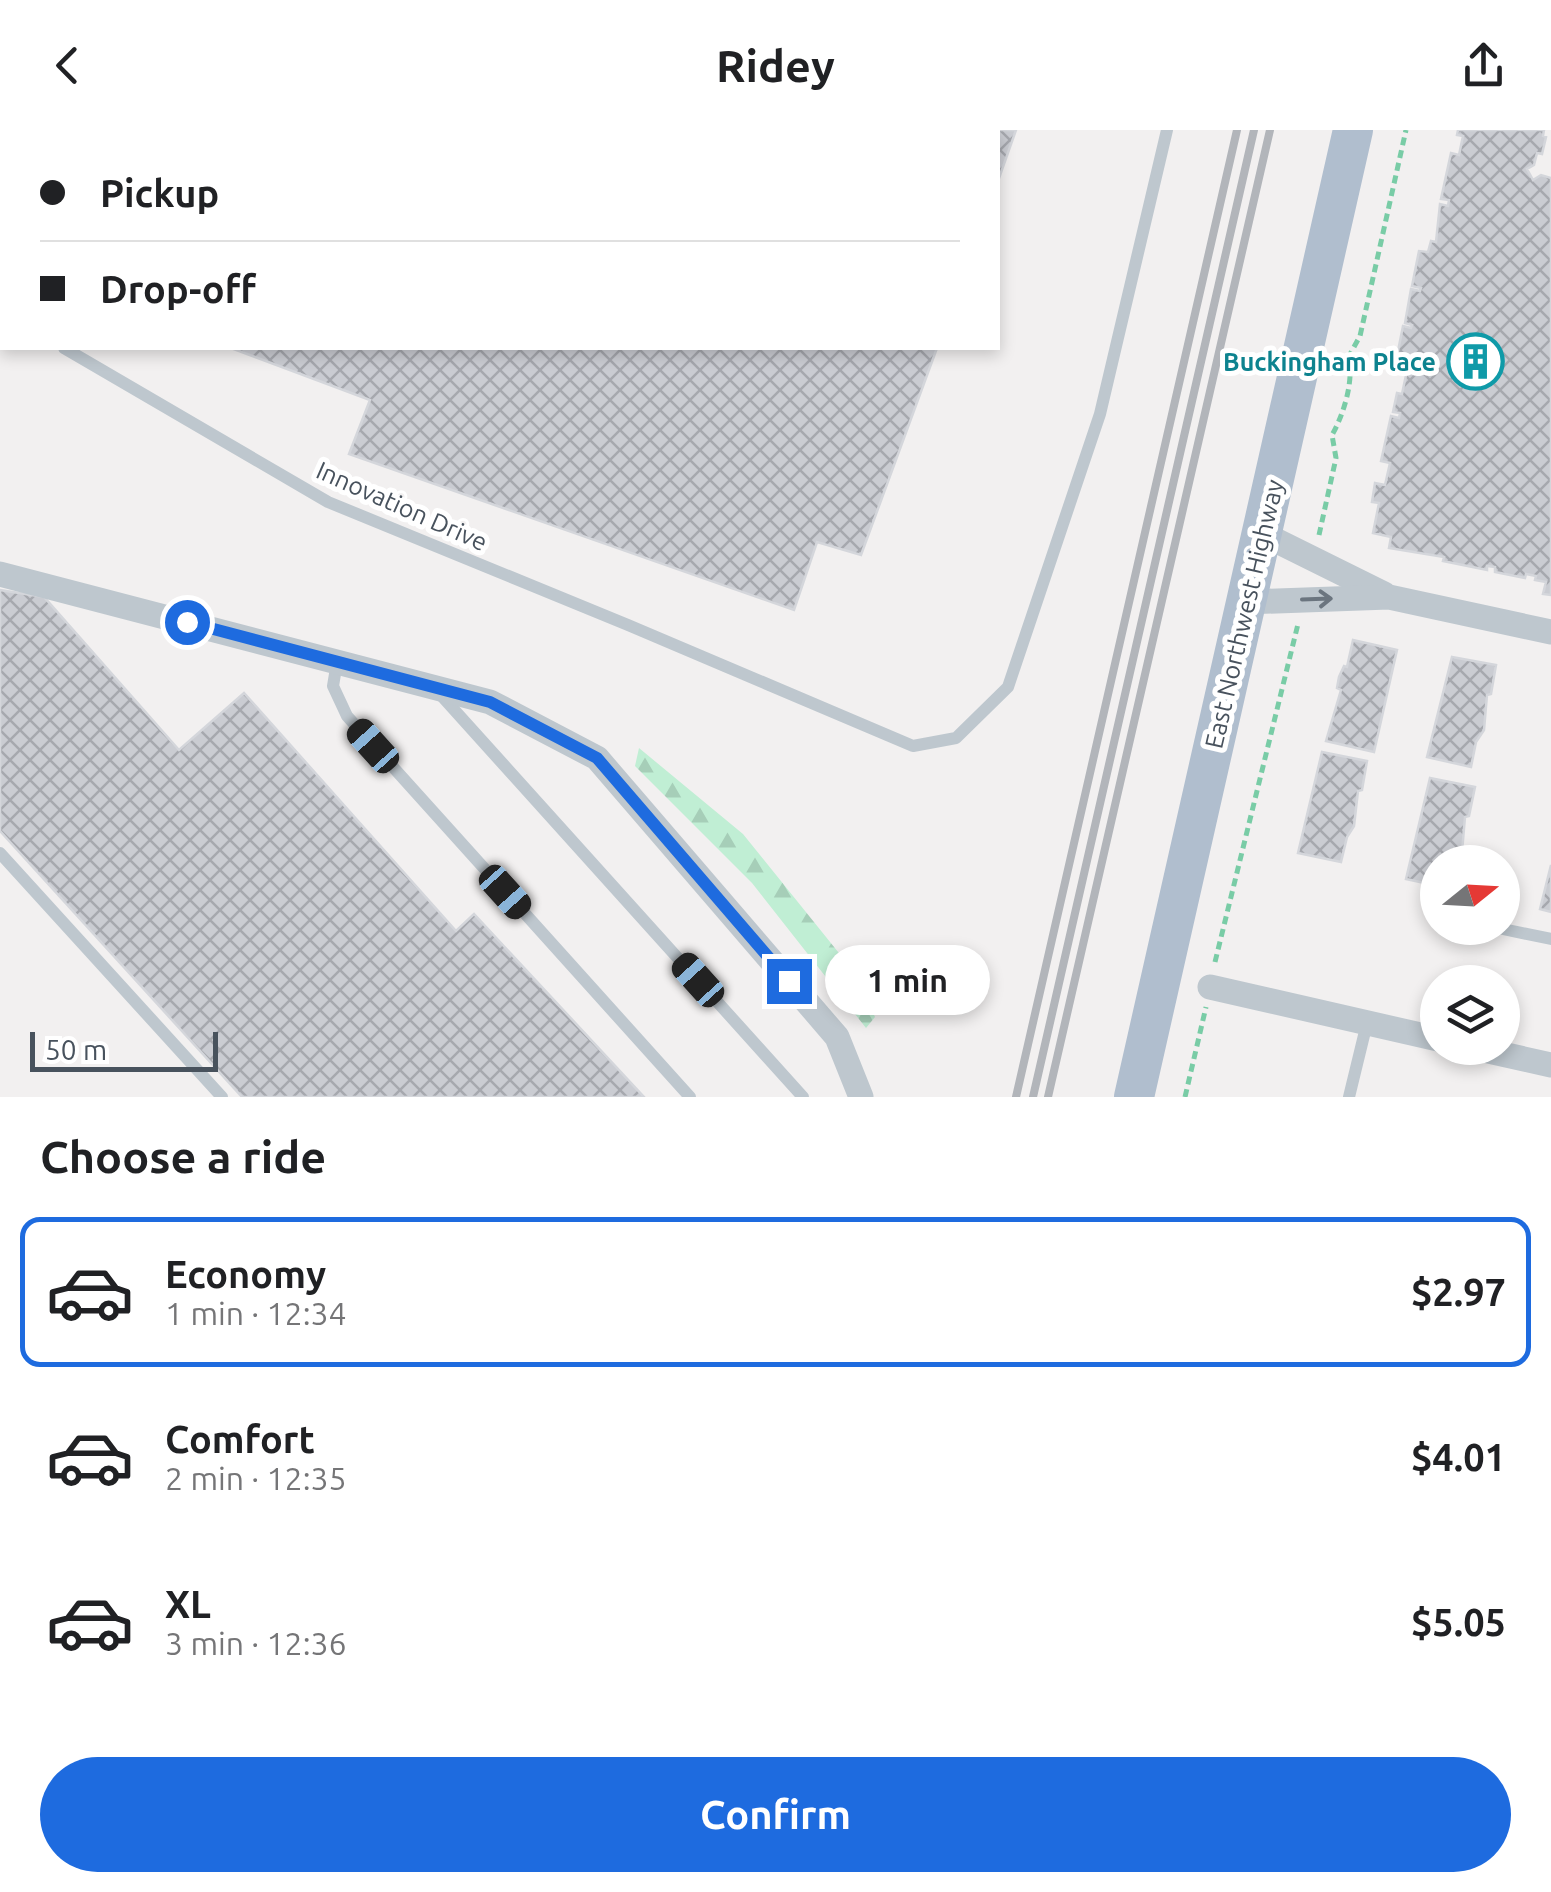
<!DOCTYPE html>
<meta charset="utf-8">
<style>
:root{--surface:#fff;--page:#f2f2f2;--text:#202124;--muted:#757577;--line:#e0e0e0;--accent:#1e6bdf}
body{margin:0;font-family:Ubuntu,sans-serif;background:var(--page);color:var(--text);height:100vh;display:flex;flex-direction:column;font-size:38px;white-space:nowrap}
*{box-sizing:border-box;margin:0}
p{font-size:32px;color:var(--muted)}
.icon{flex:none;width:55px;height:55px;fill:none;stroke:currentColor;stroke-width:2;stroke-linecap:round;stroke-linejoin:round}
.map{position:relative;height:967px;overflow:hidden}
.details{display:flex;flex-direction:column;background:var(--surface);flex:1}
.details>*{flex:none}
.guide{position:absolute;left:0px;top:0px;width:1000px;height:220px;box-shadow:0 5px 15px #0003;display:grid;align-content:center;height:220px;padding:0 40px;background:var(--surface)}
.needle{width:65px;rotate:72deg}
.buttons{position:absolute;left:1420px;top:715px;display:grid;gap:20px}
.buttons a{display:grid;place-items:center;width:100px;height:100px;border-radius:50%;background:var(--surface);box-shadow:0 5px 15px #0003;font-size:50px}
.scale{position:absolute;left:30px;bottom:25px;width:188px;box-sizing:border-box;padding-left:10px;border:5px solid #48525d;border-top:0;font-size:28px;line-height:35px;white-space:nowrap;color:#48525d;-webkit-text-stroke:8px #fff;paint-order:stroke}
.end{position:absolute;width:45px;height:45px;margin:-22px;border:12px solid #1e6bdf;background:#fff;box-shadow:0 0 0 5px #fff}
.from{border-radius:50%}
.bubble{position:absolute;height:70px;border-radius:35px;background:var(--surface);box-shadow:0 5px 15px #0003;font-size:32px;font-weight:600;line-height:70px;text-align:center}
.car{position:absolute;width:30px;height:60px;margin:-30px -15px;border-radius:12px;box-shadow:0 0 8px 2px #0007;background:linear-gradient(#222 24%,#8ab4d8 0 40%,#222 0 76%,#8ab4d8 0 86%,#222 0)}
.guide b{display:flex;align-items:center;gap:35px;height:95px;font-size:38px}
.guide b+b{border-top:2px solid var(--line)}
.guide i{width:25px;height:25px;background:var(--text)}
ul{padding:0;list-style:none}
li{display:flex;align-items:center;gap:30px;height:150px;margin:0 20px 15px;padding:0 20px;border:5px solid transparent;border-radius:20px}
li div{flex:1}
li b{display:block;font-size:38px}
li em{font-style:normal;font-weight:600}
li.active{border-color:var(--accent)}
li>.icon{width:90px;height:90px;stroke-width:1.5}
h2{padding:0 40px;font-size:45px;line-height:120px}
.cta{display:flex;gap:20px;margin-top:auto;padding:20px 40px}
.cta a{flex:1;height:115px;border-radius:60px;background:var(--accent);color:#fff;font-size:40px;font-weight:600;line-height:115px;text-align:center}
header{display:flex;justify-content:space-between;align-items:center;height:130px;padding:0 40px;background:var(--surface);font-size:45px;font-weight:600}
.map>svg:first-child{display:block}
.forest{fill:url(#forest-firs)}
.building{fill:url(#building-cross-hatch);stroke:#d4d6db;stroke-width:2.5}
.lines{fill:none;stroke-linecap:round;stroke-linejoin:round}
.path{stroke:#79cca6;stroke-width:5;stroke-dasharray:8 5;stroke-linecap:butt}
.service{stroke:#bec7ce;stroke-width:12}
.minor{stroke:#bec7ce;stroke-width:25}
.primary{stroke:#b0bece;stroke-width:40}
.rail{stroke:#b2b5ba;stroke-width:8}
.oneway{stroke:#6b757f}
.route{stroke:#1e6bdf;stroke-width:12}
.labels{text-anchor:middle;stroke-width:10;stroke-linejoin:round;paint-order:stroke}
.culture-label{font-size:25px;font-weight:bold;fill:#0d838f;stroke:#fff;text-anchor:end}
.street-label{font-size:25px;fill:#48525d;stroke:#fff}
</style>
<header><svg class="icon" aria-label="back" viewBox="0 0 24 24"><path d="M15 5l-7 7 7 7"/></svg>Ridey<svg class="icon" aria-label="share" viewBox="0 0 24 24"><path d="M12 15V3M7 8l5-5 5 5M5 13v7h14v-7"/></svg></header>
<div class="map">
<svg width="1551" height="967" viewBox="0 0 1551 967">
<defs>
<pattern id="forest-firs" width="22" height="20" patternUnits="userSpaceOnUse" patternTransform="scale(2.5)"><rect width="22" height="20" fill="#c0eed4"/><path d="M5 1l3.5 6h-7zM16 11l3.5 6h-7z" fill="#a6ceb8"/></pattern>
<pattern id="building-cross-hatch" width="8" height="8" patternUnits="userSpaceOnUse" patternTransform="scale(2.5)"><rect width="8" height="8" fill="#caccd2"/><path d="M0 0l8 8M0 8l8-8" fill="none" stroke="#a6a8ae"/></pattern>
</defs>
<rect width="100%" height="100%" fill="#f2f0f0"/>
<!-- forest -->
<path class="forest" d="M639,618l104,86 112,139 20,44 -9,11 -114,-145 -117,-117z"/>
<!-- building -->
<g class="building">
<path d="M51,0h965l-18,51v-49h-948z"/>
<path d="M1458,0h86l-1,6 3,1 -4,17 -5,-1 -3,12 -7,4 6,11 8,-5 10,3v417l-8,-1 3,-12 -11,-2 1,-4 -10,-2 -1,4 -30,-6v-5l-8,-1v4l-44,-9 1,-4 -55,-9 2,-11 -18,-4 6,-30 -7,-1 3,-19 10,2 5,-22 -9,-2 10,-45 8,2 1,-5 -7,-1 4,-19 5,1 4,-19 -5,-1 3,-11 -8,-2 7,-35 8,2 1,-3 -7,-2 6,-34 9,2 1,-3 -9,-2 7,-35 9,1 3,-11 5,1 4,-38 8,2 1,-6 -8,-1 10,-46 8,2 4,-19 -6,-1z"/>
<path d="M231,218h706l-76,207 -44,-13 -23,68 -445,-156 21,-54z"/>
<path d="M0,460l44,7 135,153 65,-57 212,238 18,-17 170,183h-402l-242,-266z"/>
<path d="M1353,510l44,10 -23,102 -48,-11 15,-51 -4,-2 2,-11 5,-11 3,1z"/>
<path d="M1452,527l44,8 -5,29 -4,1 -3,35 -8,12 -5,25 -44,-10z"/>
<path d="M1322,622l45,9 -5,29 -4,1 -4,35 -7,11 -6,25 -43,-9z"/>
<path d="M1430,648l45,9 -6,29 -4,1 -3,35 -4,10h-20v24l-32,-7z"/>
<path d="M1551,735v47l-11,-3z"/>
</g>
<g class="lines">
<!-- path -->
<g class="path">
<path d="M1319,405l17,-77 -4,-23c11,-19 23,-56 16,-77l12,-22 46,-206"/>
<path d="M1215,832l83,-338"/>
<path d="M1185,967l21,-90"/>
</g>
<!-- service -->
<g class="service">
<path d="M0,181l2,1"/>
<path d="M64,218l264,154 300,123 285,121 43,-8 52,-51 92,-273 67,-284"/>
<path d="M337,532l-4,24 14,30 343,381"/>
<path d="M439,563l364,404"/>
<path d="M0,723l222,244"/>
<path d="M1498,798l53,11"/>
<path d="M1349,967l18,-74"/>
</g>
<!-- minor -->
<g class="minor">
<path d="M1263,404l121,60"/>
<path d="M0,444l490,128 107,56 240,279 24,60"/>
<path d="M1246,472l143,-5 162,35"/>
<path d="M1210,857l228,52"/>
<path d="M1475,918l76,17"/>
</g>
<!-- primary -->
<path class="primary" d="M1134,967l219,-967"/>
<!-- rail -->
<g class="rail">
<path d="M0,141l2,1"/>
<path d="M1016,967l221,-967"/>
<path d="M1033,967l221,-967"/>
<path d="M1048,967l222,-967"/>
</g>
</g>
<!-- one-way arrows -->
<defs><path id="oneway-shaft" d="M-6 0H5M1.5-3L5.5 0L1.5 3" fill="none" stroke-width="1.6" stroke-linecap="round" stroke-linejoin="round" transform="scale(2.5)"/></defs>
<use class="oneway" href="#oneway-shaft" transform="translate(1317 469) rotate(-2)"/>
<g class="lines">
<!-- route -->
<path class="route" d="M187,492l303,80 107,56 192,223"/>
</g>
<!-- icons -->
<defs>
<symbol id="building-ring" viewBox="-11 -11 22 22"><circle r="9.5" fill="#fff" stroke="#0f9aa8" stroke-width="1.5"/><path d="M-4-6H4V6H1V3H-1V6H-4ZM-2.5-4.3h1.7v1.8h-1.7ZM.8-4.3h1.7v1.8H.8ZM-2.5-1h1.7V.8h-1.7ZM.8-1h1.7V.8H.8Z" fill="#0f9aa8"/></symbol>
</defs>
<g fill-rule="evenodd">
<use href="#building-ring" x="1444" y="200" width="63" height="63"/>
</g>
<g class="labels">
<!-- culture labels -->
<g class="culture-label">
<text x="1436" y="241">Buckingham Place</text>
</g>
<!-- street labels -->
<g class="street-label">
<text transform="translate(402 376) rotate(24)" y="9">Innovation Drive</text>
<text transform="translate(1244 484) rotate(-77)" y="9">East Northwest Highway</text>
</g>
</g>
</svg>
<div class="buttons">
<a><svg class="needle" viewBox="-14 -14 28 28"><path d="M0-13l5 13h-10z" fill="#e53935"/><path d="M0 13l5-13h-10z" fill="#757577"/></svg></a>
<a><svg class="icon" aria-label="layers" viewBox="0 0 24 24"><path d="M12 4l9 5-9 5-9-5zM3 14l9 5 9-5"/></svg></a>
</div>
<div class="scale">50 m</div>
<i class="end from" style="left:187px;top:492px"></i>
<i class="end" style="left:789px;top:851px"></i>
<div class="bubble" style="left:825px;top:815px;width:165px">1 min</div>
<i class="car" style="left:373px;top:616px;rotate:318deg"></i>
<i class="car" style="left:505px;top:762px;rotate:138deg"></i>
<i class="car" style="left:698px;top:850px;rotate:318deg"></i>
<div class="guide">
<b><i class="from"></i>Pickup</b>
<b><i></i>Drop-off</b>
</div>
</div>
<section class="details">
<h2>Choose a ride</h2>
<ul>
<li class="active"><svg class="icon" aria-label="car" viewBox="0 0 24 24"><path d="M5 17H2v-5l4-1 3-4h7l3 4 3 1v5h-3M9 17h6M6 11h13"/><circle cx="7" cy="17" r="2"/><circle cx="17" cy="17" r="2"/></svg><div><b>Economy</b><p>1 min · 12:34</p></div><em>$2.97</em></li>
<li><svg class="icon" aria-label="car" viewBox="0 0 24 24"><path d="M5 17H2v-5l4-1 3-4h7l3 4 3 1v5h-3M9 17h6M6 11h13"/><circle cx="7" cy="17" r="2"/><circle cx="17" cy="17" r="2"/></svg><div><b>Comfort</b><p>2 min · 12:35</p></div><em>$4.01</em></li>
<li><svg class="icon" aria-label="car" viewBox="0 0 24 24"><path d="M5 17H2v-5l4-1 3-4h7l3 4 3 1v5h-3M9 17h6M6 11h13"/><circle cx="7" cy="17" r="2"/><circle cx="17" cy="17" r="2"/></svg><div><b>XL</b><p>3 min · 12:36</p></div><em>$5.05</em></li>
</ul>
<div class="cta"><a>Confirm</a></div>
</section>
